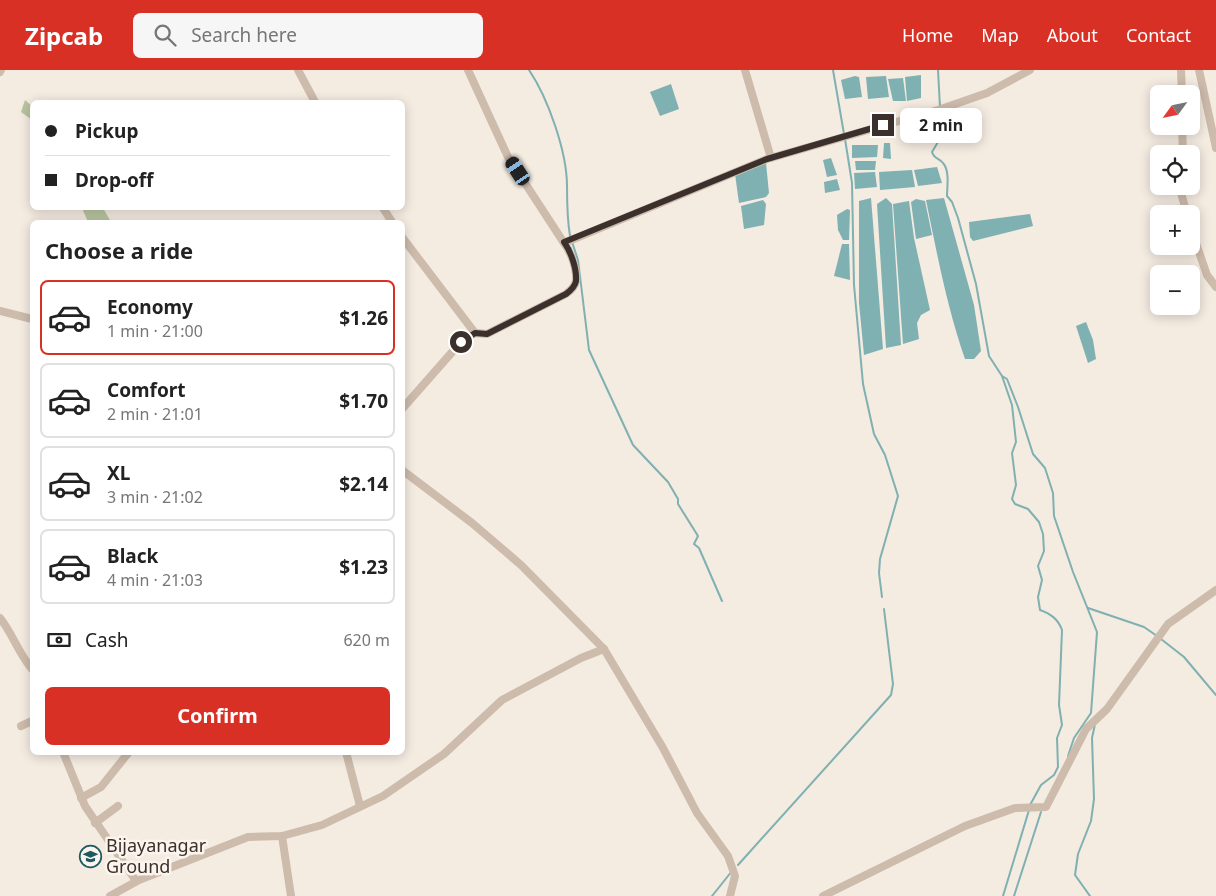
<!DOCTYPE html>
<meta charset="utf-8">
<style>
:root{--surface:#fff;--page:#f6f6f6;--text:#222;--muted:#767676;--line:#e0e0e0;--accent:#d93025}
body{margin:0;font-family:"Noto Sans",sans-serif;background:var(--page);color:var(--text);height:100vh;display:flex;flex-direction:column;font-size:19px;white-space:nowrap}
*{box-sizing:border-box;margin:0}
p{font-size:16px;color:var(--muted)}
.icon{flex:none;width:28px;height:28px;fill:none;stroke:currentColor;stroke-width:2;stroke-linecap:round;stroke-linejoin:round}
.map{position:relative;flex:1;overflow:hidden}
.panel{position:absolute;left:30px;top:150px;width:375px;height:535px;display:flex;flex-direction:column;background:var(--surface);border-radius:8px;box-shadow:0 2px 12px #0003}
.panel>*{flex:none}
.hud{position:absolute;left:30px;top:30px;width:375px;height:110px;border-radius:8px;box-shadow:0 2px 12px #0003;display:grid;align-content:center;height:110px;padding:0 15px;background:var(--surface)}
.needle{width:32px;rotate:237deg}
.buttons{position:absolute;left:1150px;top:15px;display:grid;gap:10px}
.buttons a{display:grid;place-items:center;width:50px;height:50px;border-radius:8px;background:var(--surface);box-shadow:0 2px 12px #0003;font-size:25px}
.end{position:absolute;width:22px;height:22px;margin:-11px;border:6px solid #3b302b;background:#fff;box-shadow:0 0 0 2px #fff}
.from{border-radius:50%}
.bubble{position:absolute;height:35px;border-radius:8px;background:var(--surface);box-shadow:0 2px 12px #0003;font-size:16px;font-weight:700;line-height:35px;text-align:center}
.car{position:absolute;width:15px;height:30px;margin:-15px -8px;border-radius:6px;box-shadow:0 0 4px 1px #0007;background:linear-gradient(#222 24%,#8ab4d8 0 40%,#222 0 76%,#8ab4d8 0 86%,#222 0)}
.hud b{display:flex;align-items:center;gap:18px;height:48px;font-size:19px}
.hud b+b{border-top:1px solid var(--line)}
.hud i{width:12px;height:12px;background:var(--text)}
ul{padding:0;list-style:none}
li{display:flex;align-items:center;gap:15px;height:75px;margin:0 10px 8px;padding:0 5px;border:2px solid var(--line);border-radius:8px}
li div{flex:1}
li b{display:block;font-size:19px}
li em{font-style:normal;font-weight:700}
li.current{border-color:var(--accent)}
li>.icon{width:45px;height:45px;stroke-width:1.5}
h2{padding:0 15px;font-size:22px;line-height:60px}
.pay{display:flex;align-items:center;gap:12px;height:55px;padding:0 15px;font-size:19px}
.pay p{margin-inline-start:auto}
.cta{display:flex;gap:10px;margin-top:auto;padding:10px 15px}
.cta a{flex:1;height:58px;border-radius:8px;background:var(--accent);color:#fff;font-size:20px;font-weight:700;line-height:58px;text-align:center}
header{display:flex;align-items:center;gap:30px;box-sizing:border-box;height:70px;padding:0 25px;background:var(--accent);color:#fff}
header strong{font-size:24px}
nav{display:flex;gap:28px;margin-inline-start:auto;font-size:18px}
.search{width:350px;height:45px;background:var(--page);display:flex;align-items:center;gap:12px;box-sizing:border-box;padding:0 18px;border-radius:8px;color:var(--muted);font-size:19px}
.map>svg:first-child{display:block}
.green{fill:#b8c4a0}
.water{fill:#7fb0b2}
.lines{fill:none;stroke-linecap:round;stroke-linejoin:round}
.stream{stroke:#7fb0b2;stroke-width:2}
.minor{stroke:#cdbbac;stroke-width:8}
.route{stroke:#3b302b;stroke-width:6}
.labels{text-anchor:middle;stroke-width:5;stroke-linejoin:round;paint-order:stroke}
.poi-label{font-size:18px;fill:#3b302b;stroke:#fbf5ee;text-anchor:start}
</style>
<header>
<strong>Zipcab</strong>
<div class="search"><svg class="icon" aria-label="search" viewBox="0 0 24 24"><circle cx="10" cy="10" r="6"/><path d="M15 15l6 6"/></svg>Search here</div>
<nav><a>Home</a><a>Map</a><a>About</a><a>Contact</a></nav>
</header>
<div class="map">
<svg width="1216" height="826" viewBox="0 0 1216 826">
<rect width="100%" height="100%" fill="#f4ebe1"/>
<!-- green -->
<g class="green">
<path d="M25,30l7,6v14l-11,-8z"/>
<path d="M82,138h21l8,14h-23z"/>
</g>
<!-- water -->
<g class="water">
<path d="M921,5v23l-14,3 -2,-24z"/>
<path d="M855,6l4,1 3,20 -17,2 -4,-19z"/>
<path d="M886,6l3,21 -21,2 -2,-22z"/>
<path d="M903,8l3,23h-13l-5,-22z"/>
<path d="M671,14l8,25 -19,7 -10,-24z"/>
<path d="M884,73h6l1,16 -8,-1z"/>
<path d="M852,75h26l-1,12 -25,1z"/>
<path d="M831,88l6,17 -10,2 -4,-17z"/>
<path d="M876,91l-1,9h-19l-1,-9z"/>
<path d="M766,93l3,30 -3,4 -27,6 -4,-29z"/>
<path d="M937,97l5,16 -24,3 -4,-16z"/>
<path d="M912,100l3,17 -35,3 -1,-18z"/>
<path d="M875,102l2,15 -22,2 -1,-16z"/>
<path d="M837,109l3,11 -15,3 -1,-11z"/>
<path d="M871,128l12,151 -19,6 -5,-52v-102z"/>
<path d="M886,128l6,6 9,141 -15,3 -9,-144z"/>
<path d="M944,128l30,107 7,46 -7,8h-9c-18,-52 -28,-105 -39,-159z"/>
<path d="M916,129l9,2 7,34 -16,4 -5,-37z"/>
<path d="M763,130l3,4 -2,21 -20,4 -3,-23z"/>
<path d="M909,131l5,37 16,72 -9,5 -4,8 2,16 -16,5 -10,-140z"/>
<path d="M847,139l3,1 -1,30h-6l-5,-10 -1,-15z"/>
<path d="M1030,144l3,12 -60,15 -3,-4 -1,-15z"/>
<path d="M842,174h7l1,36 -16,-4z"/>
<path d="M1086,252l7,18 3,19 -8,4 -12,-37z"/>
</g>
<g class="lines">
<!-- stream -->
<g class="stream">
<path d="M529,0c19,28 38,82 38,116 0,18 0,32 3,50"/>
<path d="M833,0l11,64"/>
<path d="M938,0l2,37"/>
<path d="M941,42l4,18 -13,22c2,7 7,6 11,11 7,8 4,24 4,33l5,6 6,16 18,66 13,72 13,20 10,29 4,37 -4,11 4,32 -4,14 3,5 13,5 11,13 4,12 1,17 -6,15 4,14 -4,17 2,13c11,4 18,9 22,20l-3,75 3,20 -5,13 1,29 -4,8 -13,10 -11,20"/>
<path d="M845,69l7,44 2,102 9,99 11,50 11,21 13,41 -18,63 -1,14 3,24"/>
<path d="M572,172l6,18 11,90 44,95 35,37 10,17v5l20,32 -4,8 5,4 23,53"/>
<path d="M1002,306l5,3 11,28 15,47 12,14 8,25 1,23 19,56 24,60 -6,81 -17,25 -6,18"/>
<path d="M1088,538l56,19 13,9"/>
<path d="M1161,569l23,18 32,38"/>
<path d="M738,795l153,-170 2,-11 -9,-75"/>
<path d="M712,826l20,-25"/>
<path d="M1003,826l26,-86"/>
<path d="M1014,826l27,-84"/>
<path d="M1090,826l-15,-21 3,-21 13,-33 3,-22 -2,-61 3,-14"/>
</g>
<!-- minor -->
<g class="minor">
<path d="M298,0l17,32"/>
<path d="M468,0l40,87 56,86"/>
<path d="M745,0l26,88"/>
<path d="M1181,0l1,24"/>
<path d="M1199,0l17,78"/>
<path d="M0,2l1,-2"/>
<path d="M1182,56l1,28"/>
<path d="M1179,116l8,28"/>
<path d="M383,138l9,14"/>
<path d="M1191,159l16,46 9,12"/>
<path d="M402,167l73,96"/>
<path d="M0,241l32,8"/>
<path d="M402,339l59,-67 14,-9 12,1 79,-40c4,-3 9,-7 10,-13 1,-12 -5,-29 -12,-38l203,-84 174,-50 46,-16 43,-23"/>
<path d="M402,400l70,53 49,42 83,84 59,99 34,65 31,43 7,20 -5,20"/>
<path d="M0,548c13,16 18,35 32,51"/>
<path d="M21,656l11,-5"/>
<path d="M63,682l22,54 51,75"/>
<path d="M346,682l14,54"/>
<path d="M81,728l20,-11 28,-35"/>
<path d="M95,753l23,-17"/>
<path d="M282,766l9,60"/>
<path d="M110,826l29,-16 109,-43 34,-1 40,-11 61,-29 61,-42 58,-54 79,-42 23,-9"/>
<path d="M823,826l142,-70 50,-18 31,-1 40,-78 21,-20 61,-85 48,-34"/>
</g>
</g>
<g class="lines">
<!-- route -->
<path class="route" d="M461,272l14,-9 12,1 79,-40c4,-3 9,-7 10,-13 1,-12 -5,-29 -12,-39l203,-83 116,-34"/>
</g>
<!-- icons -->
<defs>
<symbol id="school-ring" viewBox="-11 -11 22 22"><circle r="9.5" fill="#fbf5ee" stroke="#1f5a5e" stroke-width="1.5"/><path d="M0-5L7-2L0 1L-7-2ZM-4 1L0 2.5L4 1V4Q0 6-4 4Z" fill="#1f5a5e"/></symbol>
</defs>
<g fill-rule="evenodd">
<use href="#school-ring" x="78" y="774" width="25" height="25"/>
</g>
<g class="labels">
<!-- poi labels -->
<g class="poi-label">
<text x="106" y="782">Bijayanagar<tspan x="106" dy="21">Ground</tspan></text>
</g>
</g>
</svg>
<div class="buttons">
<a><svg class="needle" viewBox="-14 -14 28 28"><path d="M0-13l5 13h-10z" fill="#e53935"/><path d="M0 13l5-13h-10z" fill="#767676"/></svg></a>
<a><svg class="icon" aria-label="locate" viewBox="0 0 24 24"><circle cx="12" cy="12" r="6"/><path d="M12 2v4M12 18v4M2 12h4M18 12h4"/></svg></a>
<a>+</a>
<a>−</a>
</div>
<i class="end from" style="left:461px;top:272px"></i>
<i class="end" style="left:883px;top:55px"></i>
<div class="bubble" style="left:900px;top:38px;width:82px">2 min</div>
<i class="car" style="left:518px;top:101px;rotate:327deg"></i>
<div class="hud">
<b><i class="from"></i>Pickup</b>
<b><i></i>Drop-off</b>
</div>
<section class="panel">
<h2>Choose a ride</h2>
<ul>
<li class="current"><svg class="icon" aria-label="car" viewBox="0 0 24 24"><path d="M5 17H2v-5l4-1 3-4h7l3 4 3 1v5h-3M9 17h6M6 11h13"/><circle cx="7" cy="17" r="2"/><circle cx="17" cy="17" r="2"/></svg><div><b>Economy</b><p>1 min · 21:00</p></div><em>$1.26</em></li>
<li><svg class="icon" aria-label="car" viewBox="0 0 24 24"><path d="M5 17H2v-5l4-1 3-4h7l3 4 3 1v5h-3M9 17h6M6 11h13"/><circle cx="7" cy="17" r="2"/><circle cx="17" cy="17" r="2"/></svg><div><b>Comfort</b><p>2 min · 21:01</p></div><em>$1.70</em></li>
<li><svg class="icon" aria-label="car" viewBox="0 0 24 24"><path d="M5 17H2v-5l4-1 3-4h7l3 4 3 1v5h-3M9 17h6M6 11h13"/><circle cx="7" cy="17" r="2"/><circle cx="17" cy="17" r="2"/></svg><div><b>XL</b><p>3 min · 21:02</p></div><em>$2.14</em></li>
<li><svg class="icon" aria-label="car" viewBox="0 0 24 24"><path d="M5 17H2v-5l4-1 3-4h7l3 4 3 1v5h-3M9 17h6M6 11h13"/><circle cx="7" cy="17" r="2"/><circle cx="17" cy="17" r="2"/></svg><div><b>Black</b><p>4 min · 21:03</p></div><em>$1.23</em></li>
</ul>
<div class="pay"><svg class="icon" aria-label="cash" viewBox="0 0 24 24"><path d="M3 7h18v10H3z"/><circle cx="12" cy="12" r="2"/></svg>Cash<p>620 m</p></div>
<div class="cta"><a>Confirm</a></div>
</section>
</div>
